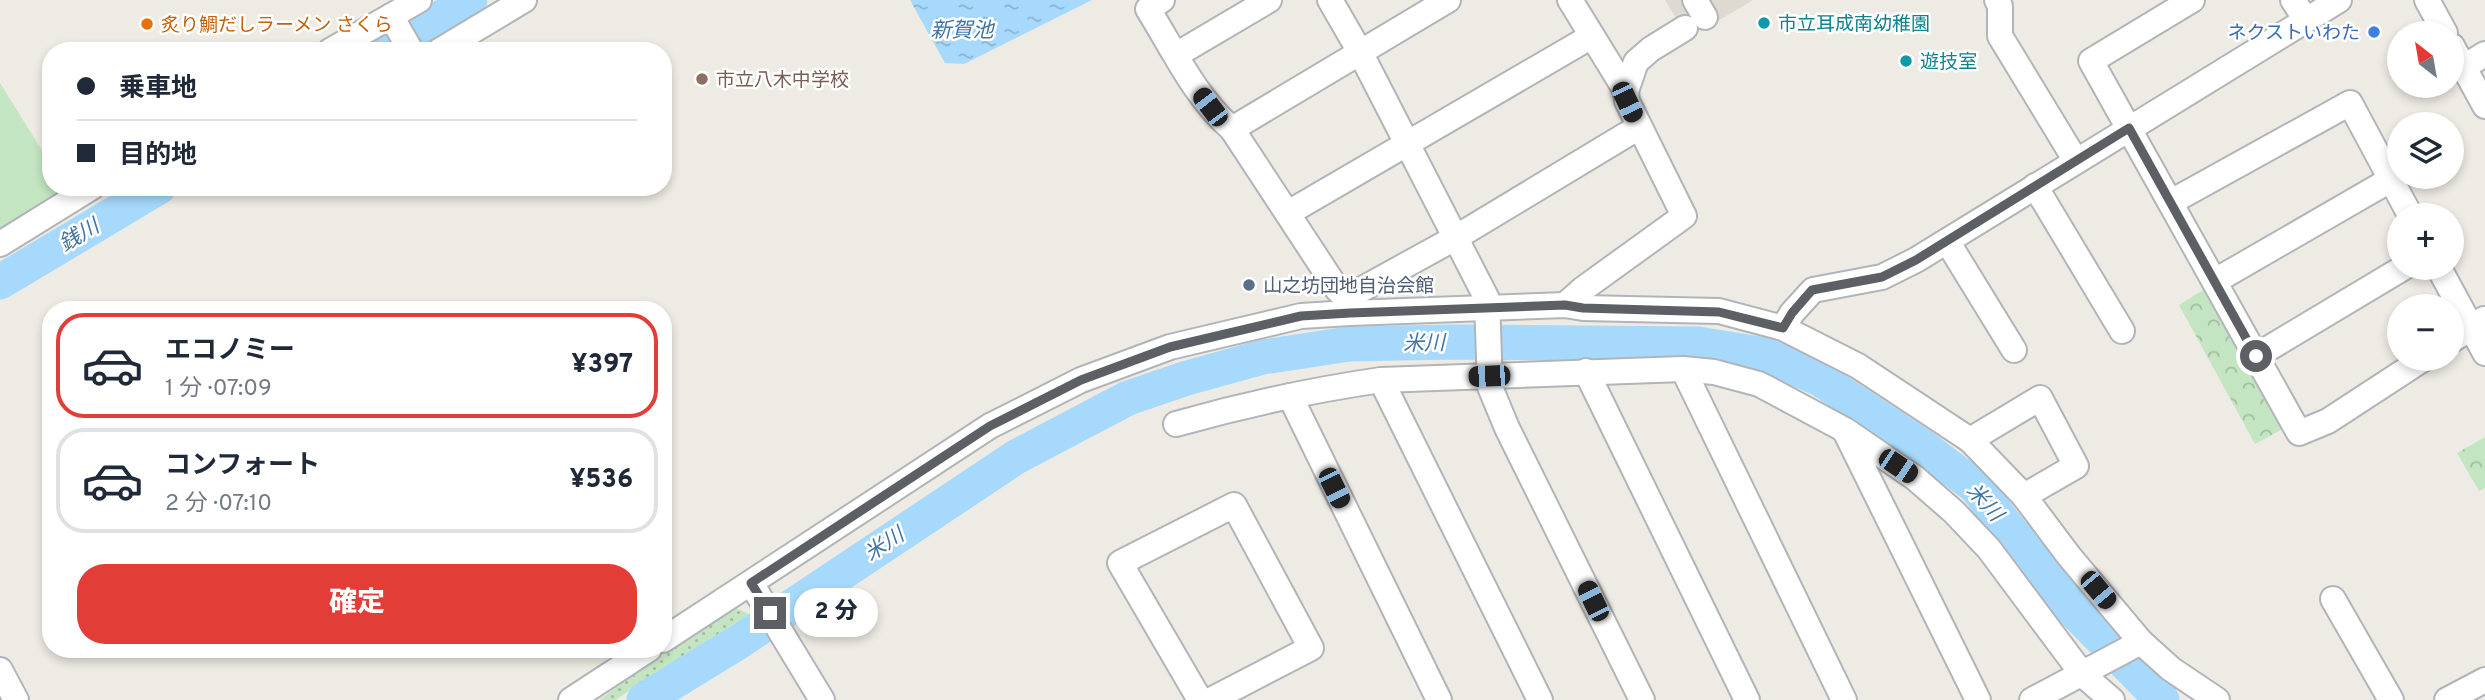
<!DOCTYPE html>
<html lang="ja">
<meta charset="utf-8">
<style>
:root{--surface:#fff;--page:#f2f2f3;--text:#1f2937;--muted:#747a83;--line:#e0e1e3;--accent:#e23d36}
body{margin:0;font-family:Overpass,"Noto Sans JP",sans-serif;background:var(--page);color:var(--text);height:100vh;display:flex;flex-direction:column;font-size:26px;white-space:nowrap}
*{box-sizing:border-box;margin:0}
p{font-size:23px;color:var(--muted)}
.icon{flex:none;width:38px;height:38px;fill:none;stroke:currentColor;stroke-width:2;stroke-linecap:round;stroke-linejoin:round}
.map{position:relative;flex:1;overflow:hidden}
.sheet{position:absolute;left:42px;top:301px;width:630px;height:357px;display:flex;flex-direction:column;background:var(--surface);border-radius:28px;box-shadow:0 4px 10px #0003}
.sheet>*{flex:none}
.hud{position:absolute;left:42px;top:42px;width:630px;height:154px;border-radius:28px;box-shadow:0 4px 10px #0003;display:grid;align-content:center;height:154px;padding:0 35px;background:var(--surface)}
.needle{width:46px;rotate:329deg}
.buttons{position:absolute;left:2387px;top:21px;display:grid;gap:14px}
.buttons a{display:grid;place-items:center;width:77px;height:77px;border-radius:50%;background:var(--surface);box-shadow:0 4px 10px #0003;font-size:35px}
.end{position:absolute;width:32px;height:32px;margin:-16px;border:9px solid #5c6064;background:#fff;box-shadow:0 0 0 4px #fff}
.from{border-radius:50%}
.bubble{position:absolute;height:49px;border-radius:24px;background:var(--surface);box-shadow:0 4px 10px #0003;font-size:23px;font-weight:800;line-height:49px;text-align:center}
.car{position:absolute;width:21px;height:42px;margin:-21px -10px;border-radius:9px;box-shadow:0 0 5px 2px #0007;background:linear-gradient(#222 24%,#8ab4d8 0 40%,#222 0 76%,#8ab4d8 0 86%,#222 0)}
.hud b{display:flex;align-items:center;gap:24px;height:66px;font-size:26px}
.hud b+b{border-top:2px solid var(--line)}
.hud i{width:18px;height:18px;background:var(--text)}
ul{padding:12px 0 0;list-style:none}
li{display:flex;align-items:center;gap:21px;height:105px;margin:0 14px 10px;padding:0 21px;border:4px solid var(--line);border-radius:28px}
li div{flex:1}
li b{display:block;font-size:26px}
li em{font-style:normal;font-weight:800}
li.on{border-color:var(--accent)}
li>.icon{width:63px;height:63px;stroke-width:1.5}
.button{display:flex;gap:14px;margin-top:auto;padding:14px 35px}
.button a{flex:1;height:80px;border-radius:28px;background:var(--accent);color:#fff;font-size:28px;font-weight:800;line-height:80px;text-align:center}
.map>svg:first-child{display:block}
.education{fill:#dedad2}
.grass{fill:url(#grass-dots)}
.park{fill:url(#park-crowns)}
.garden{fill:#c3e5c1}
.water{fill:url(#water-ripples)}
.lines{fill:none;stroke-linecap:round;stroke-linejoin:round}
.river{stroke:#a6d9fc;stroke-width:35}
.minor-casing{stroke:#b1b5b9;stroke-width:28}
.minor{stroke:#fff;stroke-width:24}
.route{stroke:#5c6064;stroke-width:9}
.culture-dot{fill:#0f9aa8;stroke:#fff;stroke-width:2.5}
.food-dot{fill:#e8710a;stroke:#fff;stroke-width:2.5}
.shop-dot{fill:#3f7fe0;stroke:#fff;stroke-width:2.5}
.education-dot{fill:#8d6e63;stroke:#fff;stroke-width:2.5}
.service-dot{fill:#5c6f8a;stroke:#fff;stroke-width:2.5}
.labels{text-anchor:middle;stroke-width:5;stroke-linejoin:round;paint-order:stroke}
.culture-label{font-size:19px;fill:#0d838f;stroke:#fff;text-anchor:start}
.food-label{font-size:19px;fill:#c56008;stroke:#fff;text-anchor:start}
.shop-label{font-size:19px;fill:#366cbe;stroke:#fff;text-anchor:end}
.education-label{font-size:19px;fill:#785e54;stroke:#fff;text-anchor:start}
.service-label{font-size:19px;fill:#4e5e75;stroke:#fff;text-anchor:start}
.water-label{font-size:21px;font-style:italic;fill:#4175a5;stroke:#fff}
</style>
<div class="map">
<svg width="2485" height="700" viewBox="0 0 2485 700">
<defs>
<pattern id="grass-dots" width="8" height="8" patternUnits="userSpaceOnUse" patternTransform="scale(1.75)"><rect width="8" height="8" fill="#c3e5c1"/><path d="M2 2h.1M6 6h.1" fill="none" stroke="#a2bda0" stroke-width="1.8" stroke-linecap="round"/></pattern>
<pattern id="park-crowns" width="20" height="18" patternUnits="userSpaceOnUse" patternTransform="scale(1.75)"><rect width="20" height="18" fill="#c3e5c1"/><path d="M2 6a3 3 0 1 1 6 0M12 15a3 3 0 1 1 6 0" fill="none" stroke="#a2bda0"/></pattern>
<pattern id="water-ripples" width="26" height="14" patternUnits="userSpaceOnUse" patternTransform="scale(1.75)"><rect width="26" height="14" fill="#a6d9fc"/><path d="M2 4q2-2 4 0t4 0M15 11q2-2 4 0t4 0" fill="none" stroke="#8ab3d0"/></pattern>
</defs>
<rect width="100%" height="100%" fill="#eeebe4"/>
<!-- education -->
<path class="education" d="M1665,0h88l-52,31 -24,-11z"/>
<!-- grass -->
<path class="grass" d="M736,608l13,6 -134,86h-16l100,-73z"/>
<!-- park -->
<g class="park">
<path d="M2211,285l73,131 -3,14 -26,14 -76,-139z"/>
<path d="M2485,437v51l-6,3 -22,-38z"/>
</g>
<!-- garden -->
<path class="garden" d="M0,83l51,82v22l14,1 -65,41z"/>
<!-- water -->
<path class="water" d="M910,0h182l-128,64 -19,-1z"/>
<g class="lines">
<!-- river -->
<g class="river">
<path d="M387,51l83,-51"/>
<path d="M0,282l159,-95"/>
<path d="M644,700l96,-59 276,-184 112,-59 59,-20 76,-21 86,-13 104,-2 245,2 67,11 55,24 103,68 52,39 98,124 89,90"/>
</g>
<defs>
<g id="minor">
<path d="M1162,0l-14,9c25,40 47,88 84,120l105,160 9,9 4,15"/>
<path d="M1330,0l30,52 127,247 3,88 17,41 135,272"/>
<path d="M1695,0l10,17"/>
<path d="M1997,0l3,6v30l76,125"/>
<path d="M2192,0l-101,61 208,372 29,-12 95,-62"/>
<path d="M2293,0l13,20"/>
<path d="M2427,0l18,33"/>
<path d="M391,16l20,35"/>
<path d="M2452,46l33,60"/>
<path d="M330,51l89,-51"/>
<path d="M439,51l85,-51"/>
<path d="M1176,55l93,-55"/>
<path d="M2464,67l21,-13"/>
<path d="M1626,91l10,-29 15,-13 34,-21"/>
<path d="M1232,129l216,-129"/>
<path d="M2035,186l87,145"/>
<path d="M2171,202l179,-99 60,112"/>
<path d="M1288,213l304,-177"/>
<path d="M1947,241l67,109"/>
<path d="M0,244l92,-57"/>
<path d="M2439,268l46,85"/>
<path d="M2215,281l175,-101"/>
<path d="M1346,298l109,-60 184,-111"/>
<path d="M1565,305l18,-16 101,-73 -57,-115 -1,-10 -56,-91"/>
<path d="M1783,328l9,-15 21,-23 69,-13 34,-17 423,-260"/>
<path d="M2452,340l32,-21"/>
<path d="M2256,356l147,-88"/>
<path d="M1683,369l161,331"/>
<path d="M1586,371l161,329"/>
<path d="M1381,380l159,320"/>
<path d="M1290,396l149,304"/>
<path d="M1176,424c67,-19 136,-34 205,-44l302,-11 31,3 45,12 86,46 70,48 39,34 35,37 94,126 29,25"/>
<path d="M1845,431l133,269"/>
<path d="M1970,440l70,-42 36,68 -52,30"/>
<path d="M751,583l71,117"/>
<path d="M2333,599l58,101"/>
<path d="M663,640l327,-214 91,-46 89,-33 131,-31 49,-3 215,-8 18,3 136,3 64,17 75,38 112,74 54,56 45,60 72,86 30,27 46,31"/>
<path d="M0,670l16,30"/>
<path d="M571,700l78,-51"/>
<path d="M1200,700l-80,-137 114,-58 77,143 -100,52"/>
<path d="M2032,700l109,-58"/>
<path d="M2447,700l38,-20"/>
</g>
</defs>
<!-- minor casing -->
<use href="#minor" class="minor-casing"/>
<!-- minor -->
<use href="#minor" class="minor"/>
</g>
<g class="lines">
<!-- route -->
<path class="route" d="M770,613l-19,-30 239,-157 91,-46 89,-33 131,-31 49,-3 215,-8 18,3 136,4 64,16 9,-15 20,-23 70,-13 34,-17 213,-132 127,228"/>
</g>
<!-- markers -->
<g class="culture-dot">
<circle cx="1764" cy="23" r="7"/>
<circle cx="1906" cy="61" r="7"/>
</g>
<circle class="food-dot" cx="147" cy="24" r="7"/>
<circle class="shop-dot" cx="2374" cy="32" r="7"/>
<circle class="education-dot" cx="702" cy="79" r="7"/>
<circle class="service-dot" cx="1249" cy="285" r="7"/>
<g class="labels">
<!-- culture labels -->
<g class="culture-label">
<text x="1778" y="30">市立耳成南幼稚園</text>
<text x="1920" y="68">遊技室</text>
</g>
<!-- food labels -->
<g class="food-label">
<text x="161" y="31">炙り鯛だしラーメン さくら</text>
</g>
<!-- shop labels -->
<g class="shop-label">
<text x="2360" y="39">ネクストいわた</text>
</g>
<!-- education labels -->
<g class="education-label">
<text x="716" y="86">市立八木中学校</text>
</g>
<!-- service labels -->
<g class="service-label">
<text x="1263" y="292">山之坊団地自治会館</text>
</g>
<!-- water labels -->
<g class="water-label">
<text x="962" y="37">新賀池</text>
<text transform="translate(79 235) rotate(-31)" y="7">銭川</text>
<text transform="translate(1424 343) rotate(-1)" y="7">米川</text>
<text transform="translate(1985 502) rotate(48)" y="7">米川</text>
<text transform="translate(884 544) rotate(-33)" y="7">米川</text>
</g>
</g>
</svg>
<div class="buttons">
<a><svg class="needle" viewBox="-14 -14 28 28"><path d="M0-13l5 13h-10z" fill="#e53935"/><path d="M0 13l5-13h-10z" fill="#747a83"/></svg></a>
<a><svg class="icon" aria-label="layers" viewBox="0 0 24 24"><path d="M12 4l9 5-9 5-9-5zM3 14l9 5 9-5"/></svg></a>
<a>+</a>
<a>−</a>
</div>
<i class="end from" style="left:2256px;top:356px"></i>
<i class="end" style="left:770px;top:613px"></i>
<div class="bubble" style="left:794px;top:588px;width:84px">2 分</div>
<i class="car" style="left:1627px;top:102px;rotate:155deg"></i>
<i class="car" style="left:1210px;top:107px;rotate:323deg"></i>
<i class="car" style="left:1489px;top:376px;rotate:268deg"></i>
<i class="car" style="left:1898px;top:466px;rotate:124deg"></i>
<i class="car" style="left:1334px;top:488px;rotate:154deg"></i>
<i class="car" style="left:2098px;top:590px;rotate:140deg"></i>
<i class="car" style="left:1593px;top:601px;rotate:334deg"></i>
<div class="hud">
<b><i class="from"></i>乗車地</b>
<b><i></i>目的地</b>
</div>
<section class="sheet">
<ul>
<li class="on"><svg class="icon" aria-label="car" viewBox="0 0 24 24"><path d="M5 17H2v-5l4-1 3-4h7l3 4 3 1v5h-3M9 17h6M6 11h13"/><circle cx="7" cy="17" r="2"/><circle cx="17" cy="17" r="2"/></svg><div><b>エコノミー</b><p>1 分 · 07:09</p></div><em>¥397</em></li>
<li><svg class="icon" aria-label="car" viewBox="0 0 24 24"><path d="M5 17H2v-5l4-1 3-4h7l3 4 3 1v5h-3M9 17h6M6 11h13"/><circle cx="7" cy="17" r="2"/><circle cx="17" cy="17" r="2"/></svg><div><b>コンフォート</b><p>2 分 · 07:10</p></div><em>¥536</em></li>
</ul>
<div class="button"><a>確定</a></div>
</section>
</div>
